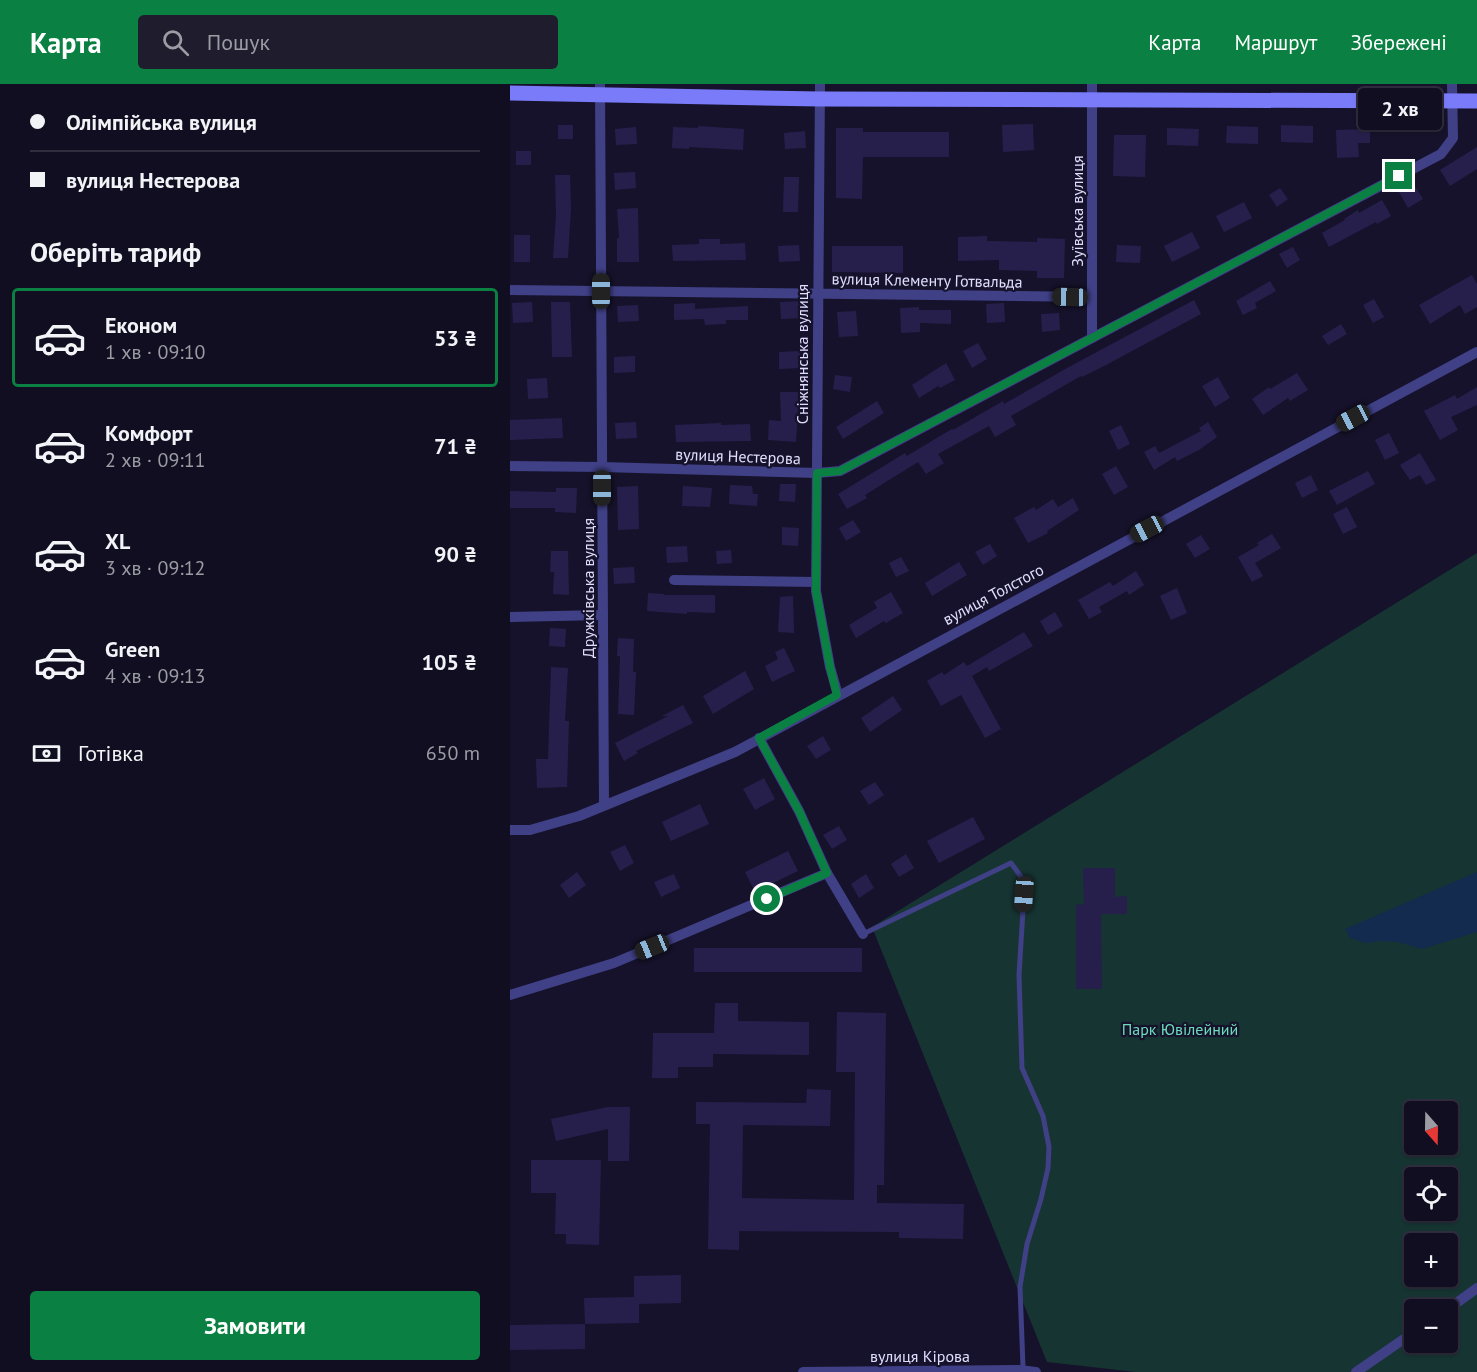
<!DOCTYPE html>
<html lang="uk">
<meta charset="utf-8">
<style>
:root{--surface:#100e20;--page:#1e1c2d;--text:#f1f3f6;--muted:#9c9ca5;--line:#302e3e;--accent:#0b8043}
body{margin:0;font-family:"PT Sans",sans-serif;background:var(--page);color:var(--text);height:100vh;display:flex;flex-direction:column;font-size:22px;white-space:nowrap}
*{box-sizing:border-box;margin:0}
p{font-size:20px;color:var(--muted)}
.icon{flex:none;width:33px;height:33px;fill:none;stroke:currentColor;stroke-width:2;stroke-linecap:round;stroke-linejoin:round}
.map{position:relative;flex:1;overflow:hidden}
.sheet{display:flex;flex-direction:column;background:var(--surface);width:510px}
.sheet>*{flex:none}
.banner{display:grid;align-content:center;height:132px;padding:0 30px;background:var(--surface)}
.needle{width:39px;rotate:160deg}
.tools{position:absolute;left:894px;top:1017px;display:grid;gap:12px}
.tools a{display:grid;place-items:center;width:54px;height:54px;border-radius:6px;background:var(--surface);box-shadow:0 2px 4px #0004,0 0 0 2px var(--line);font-size:30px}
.end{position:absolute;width:27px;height:27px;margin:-14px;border:8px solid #0b8043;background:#fff;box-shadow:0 0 0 3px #fff}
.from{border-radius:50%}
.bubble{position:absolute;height:42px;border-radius:6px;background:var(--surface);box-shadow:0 2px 4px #0004,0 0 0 2px var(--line);font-size:20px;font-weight:700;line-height:42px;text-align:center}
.car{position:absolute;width:18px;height:36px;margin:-18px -9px;border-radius:8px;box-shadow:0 0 4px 2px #0007;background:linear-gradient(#222 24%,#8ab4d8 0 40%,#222 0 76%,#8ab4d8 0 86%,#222 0)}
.banner b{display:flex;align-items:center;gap:21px;height:57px;font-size:22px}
.banner b+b{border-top:2px solid var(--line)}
.banner i{width:15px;height:15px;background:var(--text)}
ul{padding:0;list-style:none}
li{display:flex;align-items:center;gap:18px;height:99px;margin:0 12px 9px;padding:0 18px;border:3px solid transparent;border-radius:6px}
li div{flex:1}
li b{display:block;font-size:22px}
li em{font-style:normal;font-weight:700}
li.on{border-color:var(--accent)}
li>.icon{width:54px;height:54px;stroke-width:1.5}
h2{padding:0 30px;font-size:27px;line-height:72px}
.pay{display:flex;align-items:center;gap:15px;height:66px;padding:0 30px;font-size:22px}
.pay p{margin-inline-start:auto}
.action{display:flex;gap:12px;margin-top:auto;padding:12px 30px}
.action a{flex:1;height:69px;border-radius:6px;background:var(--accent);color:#fff;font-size:24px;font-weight:700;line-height:69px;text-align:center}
header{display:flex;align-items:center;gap:36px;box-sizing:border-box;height:84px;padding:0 30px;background:var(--accent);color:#fff}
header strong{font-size:28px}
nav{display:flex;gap:33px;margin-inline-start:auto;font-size:21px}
.search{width:420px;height:54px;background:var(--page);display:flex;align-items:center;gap:15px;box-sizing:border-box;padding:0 21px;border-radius:6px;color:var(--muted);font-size:22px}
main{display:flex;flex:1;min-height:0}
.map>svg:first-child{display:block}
.green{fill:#163432;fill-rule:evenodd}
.water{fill:#122b4f}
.building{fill:#271f4b}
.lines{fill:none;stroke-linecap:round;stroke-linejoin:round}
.lane{stroke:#404087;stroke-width:5}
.street{stroke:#404087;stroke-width:10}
.secondary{stroke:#797bf9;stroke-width:15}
.route{stroke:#0b8043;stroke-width:8}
.labels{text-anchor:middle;stroke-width:4.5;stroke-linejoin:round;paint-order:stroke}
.street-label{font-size:16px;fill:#e0defd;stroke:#16122b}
.park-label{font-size:16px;fill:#6bdcbb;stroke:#16122b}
</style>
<header>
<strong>Карта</strong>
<div class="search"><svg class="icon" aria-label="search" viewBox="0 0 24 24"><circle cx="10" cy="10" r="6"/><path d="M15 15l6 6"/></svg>Пошук</div>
<nav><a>Карта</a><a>Маршрут</a><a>Збережені</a></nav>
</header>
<main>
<section class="sheet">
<div class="banner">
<b><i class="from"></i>Олімпійська вулиця</b>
<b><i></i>вулиця Нестерова</b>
</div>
<h2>Оберіть тариф</h2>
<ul>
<li class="on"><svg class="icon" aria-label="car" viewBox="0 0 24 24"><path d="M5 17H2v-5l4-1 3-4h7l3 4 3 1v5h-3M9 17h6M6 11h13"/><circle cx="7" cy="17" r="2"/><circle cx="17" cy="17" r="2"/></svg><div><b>Економ</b><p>1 хв · 09:10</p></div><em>53 ₴</em></li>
<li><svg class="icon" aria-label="car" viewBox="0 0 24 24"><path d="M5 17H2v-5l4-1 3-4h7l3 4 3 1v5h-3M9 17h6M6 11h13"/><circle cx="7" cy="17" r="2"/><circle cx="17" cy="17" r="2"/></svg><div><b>Комфорт</b><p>2 хв · 09:11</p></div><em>71 ₴</em></li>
<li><svg class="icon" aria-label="car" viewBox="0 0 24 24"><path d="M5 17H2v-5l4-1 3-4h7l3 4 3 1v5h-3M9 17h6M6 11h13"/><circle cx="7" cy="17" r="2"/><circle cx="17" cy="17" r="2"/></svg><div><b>XL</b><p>3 хв · 09:12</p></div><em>90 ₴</em></li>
<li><svg class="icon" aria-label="car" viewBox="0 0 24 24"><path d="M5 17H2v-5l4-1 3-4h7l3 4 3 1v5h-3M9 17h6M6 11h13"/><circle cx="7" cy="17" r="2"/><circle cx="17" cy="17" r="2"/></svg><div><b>Green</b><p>4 хв · 09:13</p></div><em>105 ₴</em></li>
</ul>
<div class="pay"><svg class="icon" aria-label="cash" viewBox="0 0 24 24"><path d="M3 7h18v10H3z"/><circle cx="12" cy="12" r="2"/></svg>Готівка<p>650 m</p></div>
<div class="action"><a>Замовити</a></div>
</section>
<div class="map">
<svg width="967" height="1288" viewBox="0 0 967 1288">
<rect width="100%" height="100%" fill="#16122b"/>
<!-- green -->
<path class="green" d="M967,469v819h-341l-89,-10 -175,-435zM904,1028h34v32h-34zM904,1094h34v32h-34zM904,1160h34v32h-34zM904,1226h34v32h-34z"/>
<!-- water -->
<path class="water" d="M967,788v60l-55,17 -24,-7 -19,-1 -13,2 -16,-5 -5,-9z"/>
<!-- building -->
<g class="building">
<path d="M523,40l1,26 -31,2 -1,-27z"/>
<rect x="48" y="41" width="15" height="14"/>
<path d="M771,41l32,1v17l-32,-1z"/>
<path d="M188,42l46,3 -1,21 -54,-3v2l-17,-1 1,-21 25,1z"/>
<path d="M717,42l31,1v17l-32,-1z"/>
<path d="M126,43l1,17 -21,1 -1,-16z"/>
<path d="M326,44h27v4h86v25h-86l-1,42 -26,-1z"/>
<path d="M657,44l32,1 -1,17 -31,-1z"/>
<path d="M860,45v14h-12l1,14 -22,1 -1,-28z"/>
<path d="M295,47l1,17 -21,1 -1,-16z"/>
<path d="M604,51h32l-1,42 -32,-1z"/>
<path d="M967,63v22l-27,17 -10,-16z"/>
<rect x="6" y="67" width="15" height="14"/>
<path d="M125,88l1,16 -21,2 -1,-17z"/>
<path d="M45,91h15l1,34 -3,49h-15l3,-43z"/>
<path d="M274,93h15l-1,35h-15z"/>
<path d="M903,99l10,16 -15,9 -9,-16z"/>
<path d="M770,104l8,11 -11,8 -8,-12z"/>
<path d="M872,116l9,16 -14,8 -1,-2 -47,25 -7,-14 23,-13 -1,-1 14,-9 1,3z"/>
<path d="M734,118l8,16 -28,14 -8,-16z"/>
<path d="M128,124l1,54h-22v-24h2l-2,-29z"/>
<path d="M682,148l8,16 -28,14 -8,-16z"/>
<rect x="4" y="151" width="16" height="27"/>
<path d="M477,152v5l50,1v-4l28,1 -1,39h-27v-7l-38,-1v-10l-41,1v-24z"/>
<path d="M189,155h21v5l25,-1 1,17 -73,1 -1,-16 27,-1z"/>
<path d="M289,161l1,16 -21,1 -1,-16z"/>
<path d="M607,161l24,1 -1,17 -24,-1z"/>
<path d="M322,162h71v27l-71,-1z"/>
<path d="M783,163l7,13 -13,8 -8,-14z"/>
<path d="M962,191l5,9v23l-12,7 -5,-9 -30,19 -11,-19z"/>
<path d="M760,197l6,10 -21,12 2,5 -14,7 -7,-14z"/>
<path d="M864,215l10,18 -11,6 -10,-18z"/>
<path d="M684,216l7,14 -95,51 -24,12 -1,-1 -70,40 5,9 -21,12 -6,-11 -51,28 6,9 -18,11 -8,-12 -53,33 2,3 -20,11 -9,-15 67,-41 2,3 23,-14 22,-13 1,1 50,-29 1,3 63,-36z"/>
<path d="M291,217l1,17 -21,1 -1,-17z"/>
<path d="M22,218l1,20 -20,1 -1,-20z"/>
<path d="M41,218h19l2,55h-20z"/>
<path d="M185,219v6l53,-3v14h-22v4l-21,1 -1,-6 -30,1v-16z"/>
<path d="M494,219l1,19 -18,1 -1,-19z"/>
<path d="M128,221l1,16 -21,1 -1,-16z"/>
<path d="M409,223v3h32v14l-31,-1v9l-19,1 -1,-25z"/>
<path d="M346,227l2,25 -19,1 -2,-25z"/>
<path d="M549,229l1,17 -18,2 -1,-18z"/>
<path d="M831,240l6,10 -19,11 -6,-9z"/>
<path d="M468,259l9,16 -15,9 -9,-17z"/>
<path d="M290,267v17l-21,1v-17z"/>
<path d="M125,272v16l-21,1v-16z"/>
<path d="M436,279l9,17 -15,8 -2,-2 -19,12 -7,-13z"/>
<path d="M787,289l11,17 -18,11 -2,-3 -25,17 -11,-16 17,-12 1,2z"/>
<path d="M325,291l17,2 -2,15 -17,-3z"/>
<path d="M708,293l12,21 -15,9 -13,-21z"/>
<path d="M37,294l1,20 -20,1 -1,-20z"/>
<path d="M967,303v18l-26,12 7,13 -18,10 -16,-29 31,-16 2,4z"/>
<path d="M270,308h21v16h-3l-2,34 -28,-2 1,-20 12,1z"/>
<path d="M367,317l7,12 -41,26 -7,-12z"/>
<path d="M52,334l1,20 -53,2v-20z"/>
<path d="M126,338l1,16 -21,1 -1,-16z"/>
<path d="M698,338l9,15 -18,13 -22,11 -2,-4 -21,13 -10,-18 11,-6 4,7 42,-22 -2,-3z"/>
<path d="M211,339v2l29,-1 1,17 -75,1 -1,-17z"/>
<path d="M611,341l9,19 -12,6 -9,-19z"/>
<path d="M879,349l10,20 -14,7 -10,-20z"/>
<path d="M910,369l16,27 -10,5 -6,-10 -10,5 -10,-15z"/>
<path d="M606,382l12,21 -14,8 -12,-21z"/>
<path d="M858,387l7,13 -38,21 -8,-14z"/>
<path d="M801,391l7,15 -16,8 -7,-15z"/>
<path d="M270,400h16l-1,18 -16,-1z"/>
<path d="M220,401l22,1 1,8h5l-1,12 -28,-2z"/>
<path d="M128,402l1,43 -21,1 -1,-43z"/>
<path d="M173,402l29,2 -2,19 -28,-1z"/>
<path d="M46,404h21l-1,25 -21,-1v-4h-45v-17l46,1z"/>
<path d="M563,414l6,12 -32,21 1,2 -20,10 -14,-25 20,-11 2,3 17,-11 5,8z"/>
<path d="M837,423l10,20 -14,7 -10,-20z"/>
<path d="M343,436l8,12 -15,9 -7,-13z"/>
<path d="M272,443l17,1 -1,18 -16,-1z"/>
<path d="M762,450l9,14 -26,15 8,13 -11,6 -14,-25 21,-12 -2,-2z"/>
<path d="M691,451l9,14 -15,9 -9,-14z"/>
<path d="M480,460l7,12 -14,9 -8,-13z"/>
<path d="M177,462l1,16 -21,1 -1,-16z"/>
<path d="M221,466l1,13 -15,1 -1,-13z"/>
<path d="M41,467h17l1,44 -16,-1 1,-22h-4z"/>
<path d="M391,473l8,14 -13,6 -7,-14z"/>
<path d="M449,478l8,13 -35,21 -7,-13z"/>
<path d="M124,483l1,16 -21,1 -1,-16z"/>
<path d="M626,487l8,14 -15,10 -2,-4 -28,16 3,5 -13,7 -11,-19 32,-18 3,4z"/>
<path d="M667,504l10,25 -16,7 -11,-24z"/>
<path d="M381,508l12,21 -17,10 -2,-2 -28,17 -7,-13 28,-17 -3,-6z"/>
<path d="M138,509l16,1v1h51v18l-28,-1v2l-40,-3z"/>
<path d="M283,512l1,37 -16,-1 2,-35z"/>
<path d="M545,528l8,14 -15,9 -8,-14z"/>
<path d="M40,544l16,1 -1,18 -16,-1z"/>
<path d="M514,548l9,14 -44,25 -2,-4 -15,9 29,53 -16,9 -24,-43 -20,11 -14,-25 15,-9 2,3 20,-13 3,4z"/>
<path d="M108,554l16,1 -1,33h3l-2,43 -16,-1 2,-58h-3z"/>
<path d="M274,564l11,23 -23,11 -7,-16 13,-7 -3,-7z"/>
<path d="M41,583l17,1 -3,53h4l-2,66 -30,1 -1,-29h12z"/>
<path d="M235,587l9,18 -41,25 -10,-18z"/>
<path d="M383,612l9,14 -32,22 -9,-14z"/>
<path d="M173,621l10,18 -57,28 2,2 -14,8 -9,-18 53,-27h-6z"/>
<path d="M313,652l8,14 -15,9 -9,-13z"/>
<path d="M254,694l11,21 -20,11 -12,-21z"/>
<path d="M365,698l9,13 -15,10 -9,-14z"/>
<path d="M190,720l9,20 -38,17 -9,-19z"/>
<path d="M463,733l12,22 -46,24 -12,-22z"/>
<path d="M329,742l8,14 -15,9 -9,-14z"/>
<path d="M115,761l9,18 -14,8 -10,-19z"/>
<path d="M278,767l10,20 -43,21 -10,-20z"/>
<path d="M396,770l8,14 -15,9 -8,-13z"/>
<path d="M573,784h32v29l12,-1v18h-26l1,75h-26v-84l8,-1z"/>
<path d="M67,788l9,13 -17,13 -9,-13z"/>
<path d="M164,790l6,14 -19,9 -7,-15z"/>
<path d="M356,790l8,14 -15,10 -8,-14z"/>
<rect x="184" y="864" width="168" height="24"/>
<path d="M205,919h23v18l71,1v33l-96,-1v13h-35v11h-26l1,-45h61z"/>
<path d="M327,928l49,1 -2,172h-7v18l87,1 -1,35 -64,-1v-6l-160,-1v19l-31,-1 2,-125h-14v-22l110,1 1,-14 24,1 -1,36 -87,-1 -1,73 112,2 1,-128h-19z"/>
<path d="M98,1023h22l-1,54h-21v-32l-52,12 -5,-22z"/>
<path d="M21,1076h70l-2,85 -33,-1v-10h-11l1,-41h-25z"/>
<path d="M171,1191v28l-42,1v19l-54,1 -1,-26 50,-1v-21z"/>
<path d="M75,1240v25l-75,1v-25z"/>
</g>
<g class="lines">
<!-- lane -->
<path class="lane" d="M353,850l148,-71 11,15 2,16 -5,81 3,93 21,48 6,31 -1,21 -7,31 -14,45 -7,43 3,80 -3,3"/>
<!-- street -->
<g class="street">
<path d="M90,0l4,721"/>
<path d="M310,0l-4,507 14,76 8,28"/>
<path d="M0,206l582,7"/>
<path d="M582,254v-254"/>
<path d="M0,382l92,1 215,6 23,-2 601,-317 12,-16 -1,-54"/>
<path d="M164,496l142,2"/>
<path d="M0,533l93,-2"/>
<path d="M249,654l40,73 28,62 36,61"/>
<path d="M0,746h20l49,-14 156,-64 742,-400"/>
<path d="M0,911l104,-32 213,-90"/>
<path d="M937,1226l30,-22"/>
<path d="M293,1288l216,-2 17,2"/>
<path d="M846,1288l58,-40"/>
</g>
<!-- secondary -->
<path class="secondary" d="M0,9l310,6 657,2"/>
</g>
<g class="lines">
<!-- route -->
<path class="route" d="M257,815l60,-26 -28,-62 -40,-73 78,-43 -7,-28 -14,-76 1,-118 23,-2 559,-295"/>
</g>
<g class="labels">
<!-- street labels -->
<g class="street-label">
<text transform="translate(567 127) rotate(-90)" y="6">Зуївська вулиця</text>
<text transform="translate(417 196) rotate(1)" y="6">вулиця Клементу Готвальда</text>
<text transform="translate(292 270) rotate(-90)" y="6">Сніжнянська вулиця</text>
<text transform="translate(228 372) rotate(2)" y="6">вулиця Нестерова</text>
<text transform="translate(78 504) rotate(-90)" y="6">Дружківська вулиця</text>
<text transform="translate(483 510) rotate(-28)" y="6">вулиця Толстого</text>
<text x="410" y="1278">вулиця Кірова</text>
</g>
<!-- park labels -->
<g class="park-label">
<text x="670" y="951">Парк Ювілейний</text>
</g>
</g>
</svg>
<div class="tools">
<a><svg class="needle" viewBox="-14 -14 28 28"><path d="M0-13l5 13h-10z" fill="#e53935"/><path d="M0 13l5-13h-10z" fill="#9c9ca5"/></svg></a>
<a><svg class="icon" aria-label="locate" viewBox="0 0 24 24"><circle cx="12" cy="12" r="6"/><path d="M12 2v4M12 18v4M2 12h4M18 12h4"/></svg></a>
<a>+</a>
<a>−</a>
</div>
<i class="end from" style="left:257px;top:815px"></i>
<i class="end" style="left:889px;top:92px"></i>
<div class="bubble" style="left:848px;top:4px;width:84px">2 хв</div>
<i class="car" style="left:91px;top:207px;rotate:0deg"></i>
<i class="car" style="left:560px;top:213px;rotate:271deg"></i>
<i class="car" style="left:843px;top:334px;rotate:242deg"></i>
<i class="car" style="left:92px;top:404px;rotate:180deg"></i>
<i class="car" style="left:637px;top:445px;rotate:242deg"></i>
<i class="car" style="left:514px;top:810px;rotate:184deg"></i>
<i class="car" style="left:142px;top:863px;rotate:248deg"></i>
</div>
</main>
